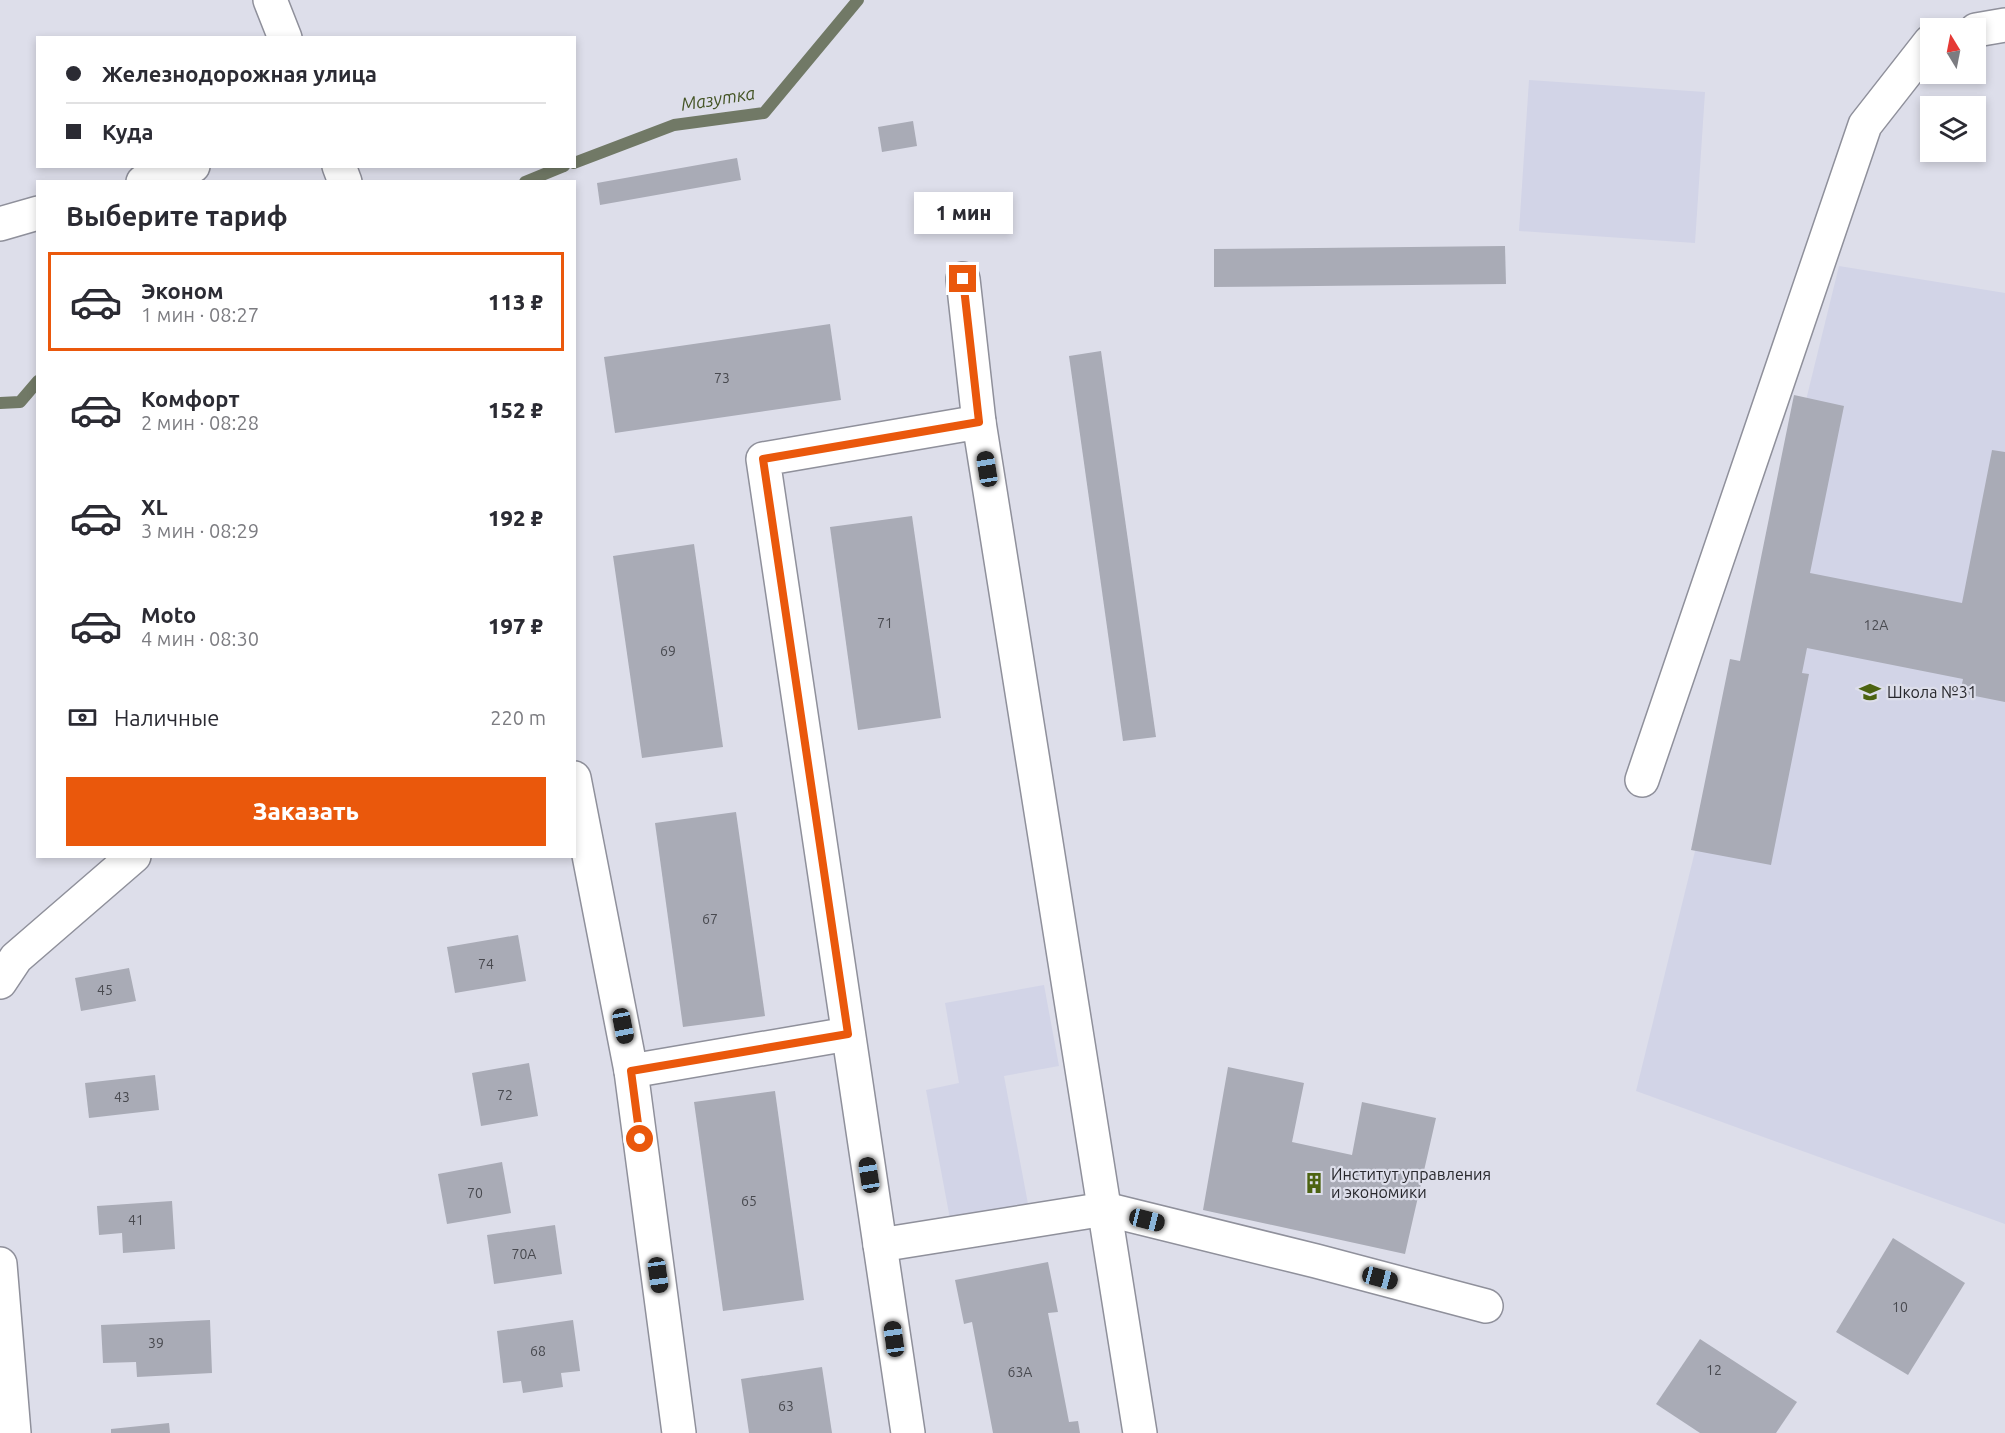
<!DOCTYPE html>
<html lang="ru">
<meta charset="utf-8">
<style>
:root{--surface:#fff;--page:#f7f7f7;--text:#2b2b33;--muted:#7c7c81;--line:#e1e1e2;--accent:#ea580c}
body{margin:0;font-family:Ubuntu,sans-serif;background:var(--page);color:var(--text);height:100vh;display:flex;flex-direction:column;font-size:22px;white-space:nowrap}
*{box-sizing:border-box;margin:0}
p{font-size:20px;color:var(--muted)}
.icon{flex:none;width:33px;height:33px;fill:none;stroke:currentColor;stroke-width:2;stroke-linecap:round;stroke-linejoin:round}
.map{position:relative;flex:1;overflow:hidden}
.side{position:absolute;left:36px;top:180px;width:540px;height:678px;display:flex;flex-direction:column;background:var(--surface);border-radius:0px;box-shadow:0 3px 9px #0003}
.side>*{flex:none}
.banner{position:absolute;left:36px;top:36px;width:540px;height:132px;border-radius:0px;box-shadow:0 3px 9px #0003;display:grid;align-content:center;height:132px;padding:0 30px;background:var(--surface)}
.needle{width:39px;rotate:350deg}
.fabs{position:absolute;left:1920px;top:18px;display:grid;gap:12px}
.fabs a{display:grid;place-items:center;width:66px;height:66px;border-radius:0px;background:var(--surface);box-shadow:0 3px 9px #0003;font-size:30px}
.end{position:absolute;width:27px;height:27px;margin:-14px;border:8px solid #ea580c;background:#fff;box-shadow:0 0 0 3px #fff}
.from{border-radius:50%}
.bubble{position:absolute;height:42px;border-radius:0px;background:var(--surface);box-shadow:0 3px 9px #0003;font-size:20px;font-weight:800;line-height:42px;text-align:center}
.car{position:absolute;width:18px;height:36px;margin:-18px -9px;border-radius:8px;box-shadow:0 0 4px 2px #0007;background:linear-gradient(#222 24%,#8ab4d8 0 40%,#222 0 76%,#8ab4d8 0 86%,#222 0)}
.banner b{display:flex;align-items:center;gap:21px;height:57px;font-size:22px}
.banner b+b{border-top:2px solid var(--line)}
.banner i{width:15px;height:15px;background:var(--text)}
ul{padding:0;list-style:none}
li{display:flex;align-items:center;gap:18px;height:99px;margin:0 12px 9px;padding:0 18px;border:3px solid transparent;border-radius:0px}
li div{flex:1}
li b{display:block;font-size:22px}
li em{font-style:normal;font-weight:800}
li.current{border-color:var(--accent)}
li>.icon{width:54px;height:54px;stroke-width:1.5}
h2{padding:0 30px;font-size:27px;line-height:72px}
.pay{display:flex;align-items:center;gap:15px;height:66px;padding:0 30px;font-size:22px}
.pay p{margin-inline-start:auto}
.cta{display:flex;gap:12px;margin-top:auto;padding:12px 30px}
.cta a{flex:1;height:69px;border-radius:0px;background:var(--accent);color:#fff;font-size:24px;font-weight:800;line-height:69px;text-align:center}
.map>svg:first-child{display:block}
.built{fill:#d2d4e7}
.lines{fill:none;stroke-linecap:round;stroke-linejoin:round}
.stream{stroke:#717966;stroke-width:12}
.building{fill:#a9abb6}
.minor-casing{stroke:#8f909b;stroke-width:36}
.minor{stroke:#fff;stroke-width:33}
.route{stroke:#ea580c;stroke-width:8}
.labels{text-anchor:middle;stroke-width:4.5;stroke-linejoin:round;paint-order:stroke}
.number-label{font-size:14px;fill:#48494f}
.poi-label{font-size:16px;fill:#28282d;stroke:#dddeea;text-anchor:start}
.water-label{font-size:18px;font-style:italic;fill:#455526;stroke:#dddeea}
</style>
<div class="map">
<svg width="2005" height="1433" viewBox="0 0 2005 1433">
<rect width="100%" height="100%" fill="#dddeea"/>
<!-- built -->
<g class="built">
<path d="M1529,80l176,12 -10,151 -176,-12z"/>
<path d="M1839,266l166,27v931l-369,-133z"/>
<path d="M1044,985l15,81 -55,10 24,128 -78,15 -24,-129 33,-7 -14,-80z"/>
</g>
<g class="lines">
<!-- stream -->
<g class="stream">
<path d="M574,163l100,-38 90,-12 94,-113"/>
<path d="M525,182l39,-16"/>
<path d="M0,403l20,-1 18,-21"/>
</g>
</g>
<!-- building -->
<g class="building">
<path d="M913,121l4,25 -35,6 -4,-25z"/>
<path d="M737,158l4,22 -141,25 -3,-22z"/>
<path d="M1505,246l1,38 -292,3v-38z"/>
<path d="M830,324l11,76 -226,33 -11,-76z"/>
<path d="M1101,351l55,386 -33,4 -54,-385z"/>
<path d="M1794,395l50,11 -34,167 152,30 30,-153 13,2v250l-45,-9 3,-14 -156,-31 -5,25 7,1 -38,191 -80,-15 39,-191 10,2z"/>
<path d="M912,516l29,202 -83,12 -28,-203z"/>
<path d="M694,544l29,203 -81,11 -29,-202z"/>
<path d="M736,812l29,204 -82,11 -28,-204z"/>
<path d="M518,935l8,46 -71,12 -8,-46z"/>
<path d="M129,968l7,33 -55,10 -6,-33z"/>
<path d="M529,1063l9,53 -57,10 -9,-53z"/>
<path d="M1228,1067l76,16 -12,59 60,13 10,-53 74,16 -31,136 -202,-44z"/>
<path d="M155,1075l4,35 -70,8 -4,-35z"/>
<path d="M775,1091l29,209 -81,11 -29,-209z"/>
<path d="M502,1162l9,51 -64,11 -9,-50z"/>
<path d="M172,1201l3,48 -52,4 -1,-20 -23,2 -2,-29z"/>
<path d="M555,1225l7,49 -68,10 -7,-49z"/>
<path d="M1893,1238l72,45 -57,92 -72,-43z"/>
<path d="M1048,1262l10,50 -10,1 21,109 9,-1 2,12h-87l-21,-111 -8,2 -9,-44z"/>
<path d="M210,1320l2,53 -75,4 -1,-15 -33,1 -2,-38z"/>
<path d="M573,1320l7,51 -19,2 2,14 -40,6 -2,-12 -18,2 -6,-52z"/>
<path d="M1700,1339l97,63 -21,31h-76l-44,-29z"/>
<path d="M822,1367l10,66h-83l-8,-54z"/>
<path d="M169,1423l1,10h-59v-4z"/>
</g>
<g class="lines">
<defs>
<g id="minor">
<path d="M270,0l15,38"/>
<path d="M1976,30l29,-5"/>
<path d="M339,166l6,16"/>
<path d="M143,182l50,-16"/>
<path d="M0,224l38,-11"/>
<path d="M963,279l16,143"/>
<path d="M574,778l57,293 48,362"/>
<path d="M1642,780l223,-655 65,-83"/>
<path d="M0,982l16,-24 118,-102"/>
<path d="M631,1071l217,-37"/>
<path d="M880,1245l225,-36 211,52 170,45"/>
<path d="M0,1264l14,169"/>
<path d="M908,1433l-145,-974 216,-37 161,1011"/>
</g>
</defs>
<!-- minor casing -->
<use href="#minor" class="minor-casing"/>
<!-- minor -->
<use href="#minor" class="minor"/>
</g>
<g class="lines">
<!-- route -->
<path class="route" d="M640,1139l-9,-68 217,-37 -85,-575 216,-37 -16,-143"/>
</g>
<!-- icons -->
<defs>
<symbol id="school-bare" viewBox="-9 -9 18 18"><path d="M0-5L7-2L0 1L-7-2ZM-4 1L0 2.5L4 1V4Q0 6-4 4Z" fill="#4c6311" stroke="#dddeea" stroke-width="2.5" paint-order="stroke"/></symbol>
<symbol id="building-bare" viewBox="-9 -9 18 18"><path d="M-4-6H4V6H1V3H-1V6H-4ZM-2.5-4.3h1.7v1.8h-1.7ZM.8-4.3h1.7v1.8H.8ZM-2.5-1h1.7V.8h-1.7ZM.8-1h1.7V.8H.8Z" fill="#4c6311" stroke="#dddeea" stroke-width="2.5" paint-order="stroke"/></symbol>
</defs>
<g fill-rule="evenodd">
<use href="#school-bare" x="1855" y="677" width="30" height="30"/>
<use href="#building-bare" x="1299" y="1168" width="30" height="30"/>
</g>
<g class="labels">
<!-- number labels -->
<g class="number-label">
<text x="722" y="383">73</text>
<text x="885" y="628">71</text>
<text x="1876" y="630">12А</text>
<text x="668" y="656">69</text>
<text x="710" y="924">67</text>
<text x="486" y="969">74</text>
<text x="105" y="995">45</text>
<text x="505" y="1100">72</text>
<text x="122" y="1102">43</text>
<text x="475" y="1198">70</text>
<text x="749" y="1206">65</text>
<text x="136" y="1225">41</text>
<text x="524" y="1259">70А</text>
<text x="1900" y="1312">10</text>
<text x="156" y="1348">39</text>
<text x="538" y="1356">68</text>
<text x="1714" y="1375">12</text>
<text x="1020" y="1377">63А</text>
<text x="786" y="1411">63</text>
</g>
<!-- poi labels -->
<g class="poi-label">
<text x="1887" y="698">Школа №31</text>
<text x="1331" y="1180">Институт управления<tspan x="1331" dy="18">и экономики</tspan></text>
</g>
<!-- water labels -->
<g class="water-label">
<text transform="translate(718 99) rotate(-9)" y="6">Мазутка</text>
</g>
</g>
</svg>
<div class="fabs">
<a><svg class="needle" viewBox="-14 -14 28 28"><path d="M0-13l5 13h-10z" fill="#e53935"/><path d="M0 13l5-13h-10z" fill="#7c7c81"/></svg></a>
<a><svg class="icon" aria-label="layers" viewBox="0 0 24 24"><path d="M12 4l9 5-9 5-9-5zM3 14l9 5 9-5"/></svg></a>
</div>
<i class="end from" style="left:640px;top:1139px"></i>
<i class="end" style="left:963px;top:279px"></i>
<div class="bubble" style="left:914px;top:192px;width:99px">1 мин</div>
<i class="car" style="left:987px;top:469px;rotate:351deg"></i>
<i class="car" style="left:623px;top:1026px;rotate:169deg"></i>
<i class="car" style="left:869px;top:1175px;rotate:351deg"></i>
<i class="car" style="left:1147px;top:1220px;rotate:104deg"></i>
<i class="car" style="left:658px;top:1275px;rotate:172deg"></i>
<i class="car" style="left:1380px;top:1278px;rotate:105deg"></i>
<i class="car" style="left:894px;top:1339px;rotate:352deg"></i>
<div class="banner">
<b><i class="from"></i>Железнодорожная улица</b>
<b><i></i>Куда</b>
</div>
<section class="side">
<h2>Выберите тариф</h2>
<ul>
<li class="current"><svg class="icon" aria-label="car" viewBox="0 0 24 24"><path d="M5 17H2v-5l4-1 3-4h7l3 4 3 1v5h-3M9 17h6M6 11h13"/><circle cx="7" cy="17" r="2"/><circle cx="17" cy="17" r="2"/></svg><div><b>Эконом</b><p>1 мин · 08:27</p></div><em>113 ₽</em></li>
<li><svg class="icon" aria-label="car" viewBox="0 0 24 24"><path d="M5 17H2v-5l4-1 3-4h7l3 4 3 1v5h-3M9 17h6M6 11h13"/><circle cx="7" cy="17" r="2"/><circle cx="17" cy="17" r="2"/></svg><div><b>Комфорт</b><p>2 мин · 08:28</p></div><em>152 ₽</em></li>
<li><svg class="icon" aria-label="car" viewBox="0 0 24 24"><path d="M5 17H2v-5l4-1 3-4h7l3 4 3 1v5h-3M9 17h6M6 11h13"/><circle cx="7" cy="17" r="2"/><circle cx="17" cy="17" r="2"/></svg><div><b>XL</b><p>3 мин · 08:29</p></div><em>192 ₽</em></li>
<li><svg class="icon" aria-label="car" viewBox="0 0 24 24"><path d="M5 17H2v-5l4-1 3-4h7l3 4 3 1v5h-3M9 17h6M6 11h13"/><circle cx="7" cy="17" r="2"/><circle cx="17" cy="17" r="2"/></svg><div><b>Moto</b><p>4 мин · 08:30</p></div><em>197 ₽</em></li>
</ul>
<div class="pay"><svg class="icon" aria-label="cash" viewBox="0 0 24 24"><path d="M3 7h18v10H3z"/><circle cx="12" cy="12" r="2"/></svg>Наличные<p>220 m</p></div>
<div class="cta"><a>Заказать</a></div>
</section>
</div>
